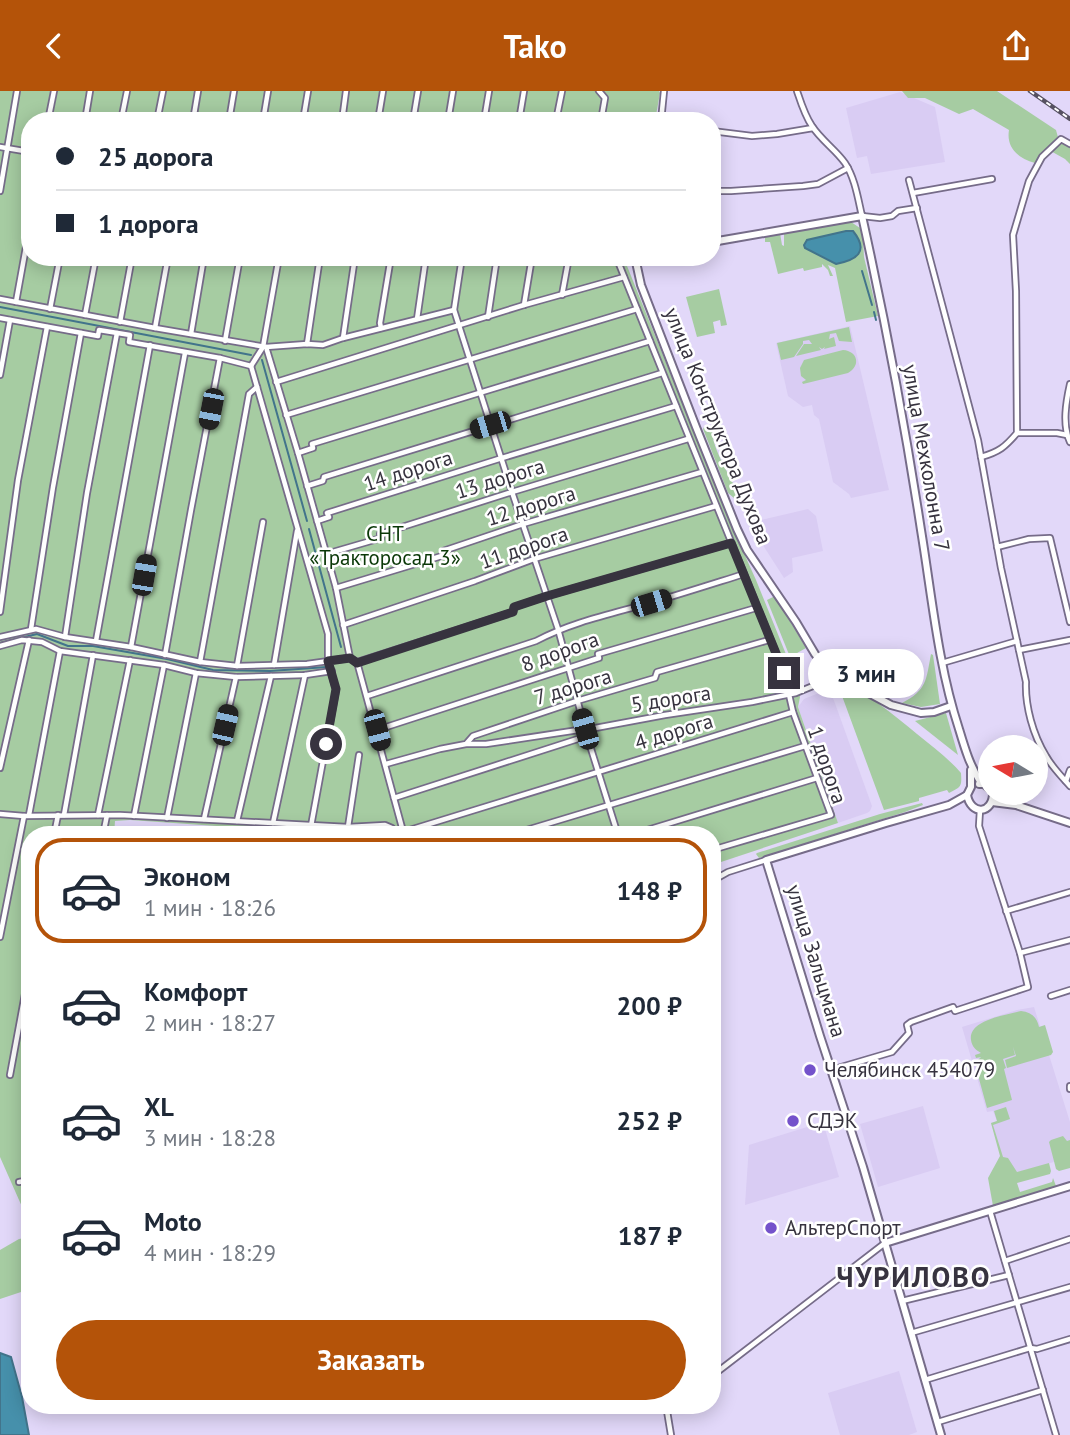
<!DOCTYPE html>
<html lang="ru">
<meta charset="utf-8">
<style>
:root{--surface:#fff;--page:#f6f6f7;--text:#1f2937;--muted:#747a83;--line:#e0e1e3;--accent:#b45309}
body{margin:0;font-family:"PT Sans",sans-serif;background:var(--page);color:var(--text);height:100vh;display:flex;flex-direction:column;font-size:26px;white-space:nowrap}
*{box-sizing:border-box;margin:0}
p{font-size:23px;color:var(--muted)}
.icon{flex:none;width:38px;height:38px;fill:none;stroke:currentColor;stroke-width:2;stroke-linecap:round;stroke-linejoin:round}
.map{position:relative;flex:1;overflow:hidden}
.details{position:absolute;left:21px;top:735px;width:700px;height:588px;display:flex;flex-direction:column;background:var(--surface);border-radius:28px;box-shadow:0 4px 18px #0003}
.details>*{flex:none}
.hud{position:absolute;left:21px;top:21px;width:700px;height:154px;border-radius:28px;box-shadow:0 4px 18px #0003;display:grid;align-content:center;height:154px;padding:0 35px;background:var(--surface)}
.needle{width:46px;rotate:280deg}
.fabs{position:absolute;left:978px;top:644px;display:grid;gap:14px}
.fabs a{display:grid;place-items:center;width:70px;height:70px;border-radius:50%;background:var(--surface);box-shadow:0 4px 18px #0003;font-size:35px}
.end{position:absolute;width:32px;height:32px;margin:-16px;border:9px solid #37333f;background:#fff;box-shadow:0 0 0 4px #fff}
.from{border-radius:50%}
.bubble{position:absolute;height:49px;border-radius:24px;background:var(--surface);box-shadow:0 4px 18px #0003;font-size:23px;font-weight:700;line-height:49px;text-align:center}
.car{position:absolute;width:21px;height:42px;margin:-21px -10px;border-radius:9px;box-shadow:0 0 5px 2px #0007;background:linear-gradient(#222 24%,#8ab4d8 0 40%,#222 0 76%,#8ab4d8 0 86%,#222 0)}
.hud b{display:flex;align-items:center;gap:24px;height:66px;font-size:26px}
.hud b+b{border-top:2px solid var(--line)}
.hud i{width:18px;height:18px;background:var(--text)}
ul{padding:12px 0 0;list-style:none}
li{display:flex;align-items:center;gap:21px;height:105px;margin:0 14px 10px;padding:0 21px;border:4px solid transparent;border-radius:28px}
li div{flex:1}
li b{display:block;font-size:26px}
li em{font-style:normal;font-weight:700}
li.on{border-color:var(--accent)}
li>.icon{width:63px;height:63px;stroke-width:1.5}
.cta{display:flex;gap:14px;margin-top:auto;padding:14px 35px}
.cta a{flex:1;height:80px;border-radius:42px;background:var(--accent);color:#fff;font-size:28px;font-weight:700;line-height:80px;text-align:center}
header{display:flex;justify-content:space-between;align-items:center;height:91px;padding:0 35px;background:var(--accent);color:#fff;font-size:32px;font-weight:700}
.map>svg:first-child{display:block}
.built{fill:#d9ccf3}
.green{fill:#a6cca2}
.water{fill:#4690ab;stroke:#42748b;stroke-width:2}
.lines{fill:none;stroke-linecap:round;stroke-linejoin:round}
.stream{stroke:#42748b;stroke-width:2}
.street-casing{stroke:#766c89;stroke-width:8}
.secondary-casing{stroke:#766c89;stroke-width:10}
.street{stroke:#fff;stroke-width:4.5}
.secondary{stroke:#fff;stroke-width:6}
.rail-casing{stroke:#565161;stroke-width:4.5}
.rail{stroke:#fff;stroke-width:2;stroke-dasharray:5;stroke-linecap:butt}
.route{stroke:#37333f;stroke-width:9}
.poi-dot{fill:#7452cb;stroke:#fff;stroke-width:2.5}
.labels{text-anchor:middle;stroke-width:5;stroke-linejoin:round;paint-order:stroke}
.street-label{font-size:21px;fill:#37333f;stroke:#fff}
.park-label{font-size:21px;fill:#0a3807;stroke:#fff}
.poi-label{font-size:21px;fill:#37333f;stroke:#fff;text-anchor:start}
.district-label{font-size:28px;font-weight:bold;letter-spacing:2px;fill:#37333f;stroke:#fff}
</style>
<header><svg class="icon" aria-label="back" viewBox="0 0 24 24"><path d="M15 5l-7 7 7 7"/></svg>Tako<svg class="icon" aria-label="share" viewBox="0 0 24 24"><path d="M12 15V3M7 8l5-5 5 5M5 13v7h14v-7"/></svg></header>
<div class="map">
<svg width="1070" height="1344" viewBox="0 0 1070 1344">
<rect width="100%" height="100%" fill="#e2d8f9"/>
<!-- built -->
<g class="built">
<path d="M900,1l35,15 10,55 -74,12 -4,-18 -10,2 -11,-50z"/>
<path d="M850,235l39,164 -38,8 -2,-4 -16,-12 -14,-63 -5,-4 -2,-10 -9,2 -15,-11 -12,-53z"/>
<path d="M808,418l8,7 7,35 -31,7 1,14 -9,6 -29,-45 -3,-11z"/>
<path d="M824,600l8,4 40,111 -2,5 -3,2 -29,10 -40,-116 6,-8z"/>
<path d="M1034,916l36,115v35l-62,19 -17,-53 6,-2 -4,-10 -6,1 -25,-85 55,-17z"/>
<path d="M923,1015l17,62 -62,19 -18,-63z"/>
<path d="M823,1031l16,55 -94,28 4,-60z"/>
<path d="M899,1280l18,61 -8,3h-69l-12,-42z"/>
</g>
<!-- green -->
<g class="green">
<path d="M0,0h659l1,2 -5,28h-625v136h598l-3,4 109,270 22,49 42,104 2,13 -2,10 40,116 -126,42v-30h-368l-214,-15 -15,1 -1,14h-84v370l-7,4 -23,-52z"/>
<path d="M902,0h95l59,39 3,11 11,3v20l-5,-5 -18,-10 -12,14c-17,-5 -29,-15 -26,-33l-36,-21 -14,5 -34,-16h-17z"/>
<path d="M851,131l9,6 3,12 1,17 14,59 -32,6 -11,-54 -7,-3 5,11h-3l-2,-6 -6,-6v3l-18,4 -1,-3 -25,6 -8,-32h-5v-6l15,-3 2,12 2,1v-13z"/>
<path d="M719,198l8,36 -6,1 -1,-6 -7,2 2,11 -18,4 -11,-40z"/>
<path d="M849,236l3,15 -13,-1 -3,-8 -6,1 -1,5 5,-2 2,9 -12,3 1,-2 -3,2 -3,-2 2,3 -25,6 8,-12h8l-3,-4 -6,1v3l-9,13 -13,3 -4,-17z"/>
<path d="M843,259c15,1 18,16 5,23l-45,11 -1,-2 4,-2 -5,-4 -1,-8 4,-8z"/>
<path d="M709,334l4,3c-4,15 16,46 23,61h4l3,4 -1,3 -8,2 -6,-5 -25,-64 1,-2z"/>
<path d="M775,505l31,52 -16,9 -23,-57z"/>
<path d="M931,563l2,1 7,49 -19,3 -19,-4c25,-13 24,-23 29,-49z"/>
<path d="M840,591c29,12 53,32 77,52 15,12 31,24 44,39 1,14 0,14 -12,20l-2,-3 -28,8v3l-35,9 -46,-125z"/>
<path d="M946,622l12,42 -43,-34z"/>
<path d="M922,712l1,2 -18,7 -146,46 -3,-4 1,-1 123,-39z"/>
<path d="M1021,920c10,1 16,6 18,16l6,-2 8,27 -2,3 -44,13 -2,-8 11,-4 -3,-9 2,8 -12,4 3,9 -2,1 8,31 -25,8 -11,-40 3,-1 -1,-7 3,-3 -5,1 -1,-3 6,-2c-5,-3 -9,-6 -10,-13 -3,-20 35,-25 50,-29z"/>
<path d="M1006,1016l4,12 -17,6 10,32 5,1 9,14 32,-9 2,8 -1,3 -33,9 3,9 32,-10 1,-4 3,8 -63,20 -5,-28 12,-22 -9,-33 6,-2 -3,-10z"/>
<path d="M1063,1045l4,5 3,-1v28l-11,3 -3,-2 -7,-27 2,-2z"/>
<path d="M30,1146v52l-30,10v-49l19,-11z"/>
</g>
<!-- water -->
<g class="water">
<path d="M846,140h7c17,21 3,29 -17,33l-31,-16 -1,-3 3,-5z"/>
<path d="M0,1262l11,4 11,40 7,38h-29z"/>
</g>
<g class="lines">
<!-- stream -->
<g class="stream">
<path d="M862,180l10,34"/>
<path d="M0,216l251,48"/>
<path d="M874,221l2,8"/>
<path d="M262,269l45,161"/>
<path d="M309,438l32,118"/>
<path d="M0,552l37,-9 31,12h25l74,13 46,11 57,1 57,-4"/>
</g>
<defs>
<g id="street">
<path d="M599,0l6,7 -4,23"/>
<path d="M797,0c4,12 8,25 15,35 9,14 24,24 33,37 10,15 13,36 17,53l18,2 12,-2 6,-5 19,-3"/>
<path d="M48,30l6,-30"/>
<path d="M85,30l5,-30"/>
<path d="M121,30l6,-30"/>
<path d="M157,30l6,-30"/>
<path d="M193,30l5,-30"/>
<path d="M229,30l5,-30"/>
<path d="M263,30l5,-30"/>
<path d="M303,30l5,-30"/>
<path d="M342,30l4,-30"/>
<path d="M378,30l5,-30"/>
<path d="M413,30l5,-30"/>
<path d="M448,30l5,-30"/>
<path d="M484,30l5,-30"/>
<path d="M519,30l5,-30"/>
<path d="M556,30l6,-30"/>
<path d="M661,30l3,-30"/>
<path d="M712,40l40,5 25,-2 36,-6"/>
<path d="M0,56l30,5"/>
<path d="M909,89l69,260 23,128 25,114c-1,24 7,53 20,74 6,11 16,21 24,30"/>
<path d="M0,100l17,-100"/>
<path d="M712,100h19l72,-5 15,-2 30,-16"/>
<path d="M913,102l79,-14"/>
<path d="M462,166l-8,53 58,182 46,137 29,107 31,99"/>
<path d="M615,166l21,5 1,-5"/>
<path d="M618,167l1,6 165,409 9,39 38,103 -119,35"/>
<path d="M562,204l7,-38"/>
<path d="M0,208l155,29 111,19 32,106 38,135 14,70 7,4 47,173"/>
<path d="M16,211l14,-77"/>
<path d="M524,214l8,-48"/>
<path d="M50,218l10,-52"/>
<path d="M85,224l11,-58"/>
<path d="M488,226l9,-60"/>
<path d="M0,227l98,18 1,-6 31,5 -1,7 91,16 31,8"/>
<path d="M417,228l9,-62"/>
<path d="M120,231l12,-65"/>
<path d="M155,237l13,-71"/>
<path d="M381,237l-1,-5 11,-66"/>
<path d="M191,243l13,-77"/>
<path d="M343,247l12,-81"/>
<path d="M225,250l15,-84"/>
<path d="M307,253l13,-87"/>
<path d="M266,256l41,-3 16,1 20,-7 111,-28"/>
<path d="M251,275l77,268v27l8,29 -25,136"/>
<path d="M251,275l12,-19 16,-90"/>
<path d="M0,284l10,-55"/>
<path d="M276,291l248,-77 100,-28"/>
<path d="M1070,293c-4,18 -8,41 0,58"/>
<path d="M286,324l351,-106"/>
<path d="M1017,342h40l10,2"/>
<path d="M298,362l15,-5 -1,-4 338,-103"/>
<path d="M981,366c18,-5 24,-10 36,-24l-1,-142 -3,-56 16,-54 13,-24 19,-18 9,5"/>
<path d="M307,395l16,-5 1,-4 338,-104"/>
<path d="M317,430l12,-4 -2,-4 175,-55 174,-52"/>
<path d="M997,456l32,-8 21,-1 20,84"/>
<path d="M326,463l55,-16 -1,-4 132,-42 176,-53"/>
<path d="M336,497l109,-33 -2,-4 80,-27 179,-52"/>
<path d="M0,521l18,-132 29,-153"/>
<path d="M343,534l132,-44 59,-22 182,-53"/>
<path d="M31,538l22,-142 28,-154"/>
<path d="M0,546l36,-8 29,8 66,10 69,15 37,4 70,-2 43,-6"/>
<path d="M65,546l22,-144 30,-160"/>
<path d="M96,550l54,-296"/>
<path d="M0,555l22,-6 20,2 18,9 104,14 32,8 40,4 69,-2 27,-4"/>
<path d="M131,556l54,-294"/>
<path d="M1019,559l51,-10"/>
<path d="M165,564l26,-145 29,-152"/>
<path d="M200,571l49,-268 8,-7"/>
<path d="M357,571l156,-50 1,-5 33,-11 184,-53"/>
<path d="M942,572l75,-22"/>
<path d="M274,574l23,-134"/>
<path d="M237,575l26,-144"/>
<path d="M367,605l169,-55c36,-19 75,-27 114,-38 31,-9 62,-19 94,-29"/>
<path d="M377,639l222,-72 -1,-4 158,-46"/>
<path d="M467,653h19l99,-15h5l75,-14 87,-13 44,-9 41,-17"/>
<path d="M386,673l54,-15 26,-5 7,-8 104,-35 78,-23 2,-6 112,-32"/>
<path d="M0,677l29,-128"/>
<path d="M1066,690l4,-11"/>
<path d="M394,707l193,-62"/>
<path d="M0,723l24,2 96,-1 228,12 37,-2 7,3 2,7"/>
<path d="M29,724l31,-164"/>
<path d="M64,724l29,-160"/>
<path d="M98,724l32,-155"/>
<path d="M134,725l30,-151"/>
<path d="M167,727l29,-145"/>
<path d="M204,728l32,-142"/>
<path d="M237,730l34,-145"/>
<path d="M273,732l32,-148"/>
<path d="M348,736l11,-72"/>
<path d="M403,741l390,-120"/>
<path d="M54,744l4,-20"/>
<path d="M101,744l3,-5 3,-15"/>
<path d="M510,744l295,-89"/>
<path d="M631,744l186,-57"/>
<path d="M712,790l16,-9 38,-12"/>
<path d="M1006,820l64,-19"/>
<path d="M0,846l24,-121"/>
<path d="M1020,862l50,-13"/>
<path d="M1051,905l19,-6"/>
<path d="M831,979l61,-18 17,-19 -2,-8 4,-3 42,-15 2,4 73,-24 -8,-34 -41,-127 1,-16"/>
<path d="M10,984l20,-108"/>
<path d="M1070,995v3"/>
<path d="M19,1091l11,-2"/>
<path d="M990,1120l66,224"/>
<path d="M1005,1170l65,-22"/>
<path d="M902,1210l107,-26"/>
<path d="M911,1242l159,-46"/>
<path d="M712,1285l173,-133"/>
<path d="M925,1289l105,-32 7,1 33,-10"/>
<path d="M666,1314l5,30"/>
<path d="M938,1331l105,-32"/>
</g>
<g id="secondary">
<path d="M712,151l150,-26c23,104 43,209 59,314 11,67 17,135 38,199 6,20 11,37 22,54"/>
<path d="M647,166l-11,5 5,23 55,142 41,102 10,21 49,72 19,32 11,14 11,8 54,29 30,8 13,-1 17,-6"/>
<path d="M971,679v17l-4,8c4,21 26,19 26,-2"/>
<path d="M979,693h5l6,5"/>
<path d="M992,711l24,3 54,18"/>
<path d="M885,1152l185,-57"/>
<path d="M941,1344l-78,-268 -43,-131 -54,-176 120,-37 63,-18 18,-10"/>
</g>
</defs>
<!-- street casing -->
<use href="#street" class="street-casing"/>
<!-- secondary casing -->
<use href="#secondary" class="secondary-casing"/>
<!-- street -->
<use href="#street" class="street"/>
<!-- secondary -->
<use href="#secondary" class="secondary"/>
<defs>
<path id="rail" d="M1030,0l40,28"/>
</defs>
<!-- rail casing -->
<use href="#rail" class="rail-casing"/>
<!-- rail -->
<use href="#rail" class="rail"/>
</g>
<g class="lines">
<!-- route -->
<path class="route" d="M326,653l10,-55 -8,-28 22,-3 7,5 156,-51 1,-5 33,-11 184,-53 53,130"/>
</g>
<!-- markers -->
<g class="poi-dot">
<circle cx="810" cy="979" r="7"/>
<circle cx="793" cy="1030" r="7"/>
<circle cx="771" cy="1137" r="7"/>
</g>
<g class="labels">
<!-- street labels -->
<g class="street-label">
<text transform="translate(718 335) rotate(68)" y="7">улица Конструктора Духова</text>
<text transform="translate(926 367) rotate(80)" y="7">улица Мехколонна 7</text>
<text transform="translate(408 380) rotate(-18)" y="7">14 дорога</text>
<text transform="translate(500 388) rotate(-17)" y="7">13 дорога</text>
<text transform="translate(531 415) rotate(-17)" y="7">12 дорога</text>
<text transform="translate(524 457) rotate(-19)" y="7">11 дорога</text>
<text transform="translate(560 561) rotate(-20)" y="7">8 дорога</text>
<text transform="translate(573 596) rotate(-17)" y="7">7 дорога</text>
<text transform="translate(671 608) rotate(-9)" y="7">5 дорога</text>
<text transform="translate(674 641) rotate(-17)" y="7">4 дорога</text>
<text transform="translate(827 674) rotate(71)" y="7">1 дорога</text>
<text transform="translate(816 870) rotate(73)" y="7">улица Зальцмана</text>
</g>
<!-- park labels -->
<g class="park-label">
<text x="385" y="450">СНТ<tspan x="385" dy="24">«Тракторосад 3»</tspan></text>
</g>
<!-- poi labels -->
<g class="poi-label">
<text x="824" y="986">Челябинск 454079</text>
<text x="807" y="1037">СДЭК</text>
<text x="785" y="1144">АльтерСпорт</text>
</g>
<!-- district labels -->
<g class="district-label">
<text x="914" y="1196">ЧУРИЛОВО</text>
</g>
</g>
</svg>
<div class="fabs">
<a><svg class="needle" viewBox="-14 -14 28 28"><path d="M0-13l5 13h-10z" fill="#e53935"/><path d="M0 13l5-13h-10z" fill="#747a83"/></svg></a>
</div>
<i class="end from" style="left:326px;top:653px"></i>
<i class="end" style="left:784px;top:582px"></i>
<div class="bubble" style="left:808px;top:558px;width:116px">3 мин</div>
<i class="car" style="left:211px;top:318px;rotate:191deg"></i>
<i class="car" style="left:490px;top:334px;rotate:253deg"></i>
<i class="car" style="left:144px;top:484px;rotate:10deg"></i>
<i class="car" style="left:651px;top:512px;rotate:73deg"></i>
<i class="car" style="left:225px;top:634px;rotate:13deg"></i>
<i class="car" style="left:585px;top:638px;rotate:344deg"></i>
<i class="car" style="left:377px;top:639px;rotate:165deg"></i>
<div class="hud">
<b><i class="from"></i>25 дорога</b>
<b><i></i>1 дорога</b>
</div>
<section class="details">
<ul>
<li class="on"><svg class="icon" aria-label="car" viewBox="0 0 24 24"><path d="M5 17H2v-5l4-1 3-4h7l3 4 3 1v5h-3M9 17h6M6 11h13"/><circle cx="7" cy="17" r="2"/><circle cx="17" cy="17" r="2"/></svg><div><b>Эконом</b><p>1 мин · 18:26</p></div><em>148 ₽</em></li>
<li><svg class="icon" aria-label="car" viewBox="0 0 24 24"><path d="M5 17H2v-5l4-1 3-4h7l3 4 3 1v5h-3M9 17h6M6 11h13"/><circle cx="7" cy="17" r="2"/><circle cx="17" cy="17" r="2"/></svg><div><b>Комфорт</b><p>2 мин · 18:27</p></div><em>200 ₽</em></li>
<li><svg class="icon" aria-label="car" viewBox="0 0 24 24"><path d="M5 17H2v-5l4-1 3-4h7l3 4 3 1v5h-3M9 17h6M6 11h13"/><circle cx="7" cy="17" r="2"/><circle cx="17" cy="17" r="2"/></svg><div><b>XL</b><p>3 мин · 18:28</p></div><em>252 ₽</em></li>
<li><svg class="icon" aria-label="car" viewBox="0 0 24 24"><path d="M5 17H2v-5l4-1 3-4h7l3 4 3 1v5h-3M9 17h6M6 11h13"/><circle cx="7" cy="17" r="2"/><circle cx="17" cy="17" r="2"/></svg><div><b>Moto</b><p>4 мин · 18:29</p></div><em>187 ₽</em></li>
</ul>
<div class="cta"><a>Заказать</a></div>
</section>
</div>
